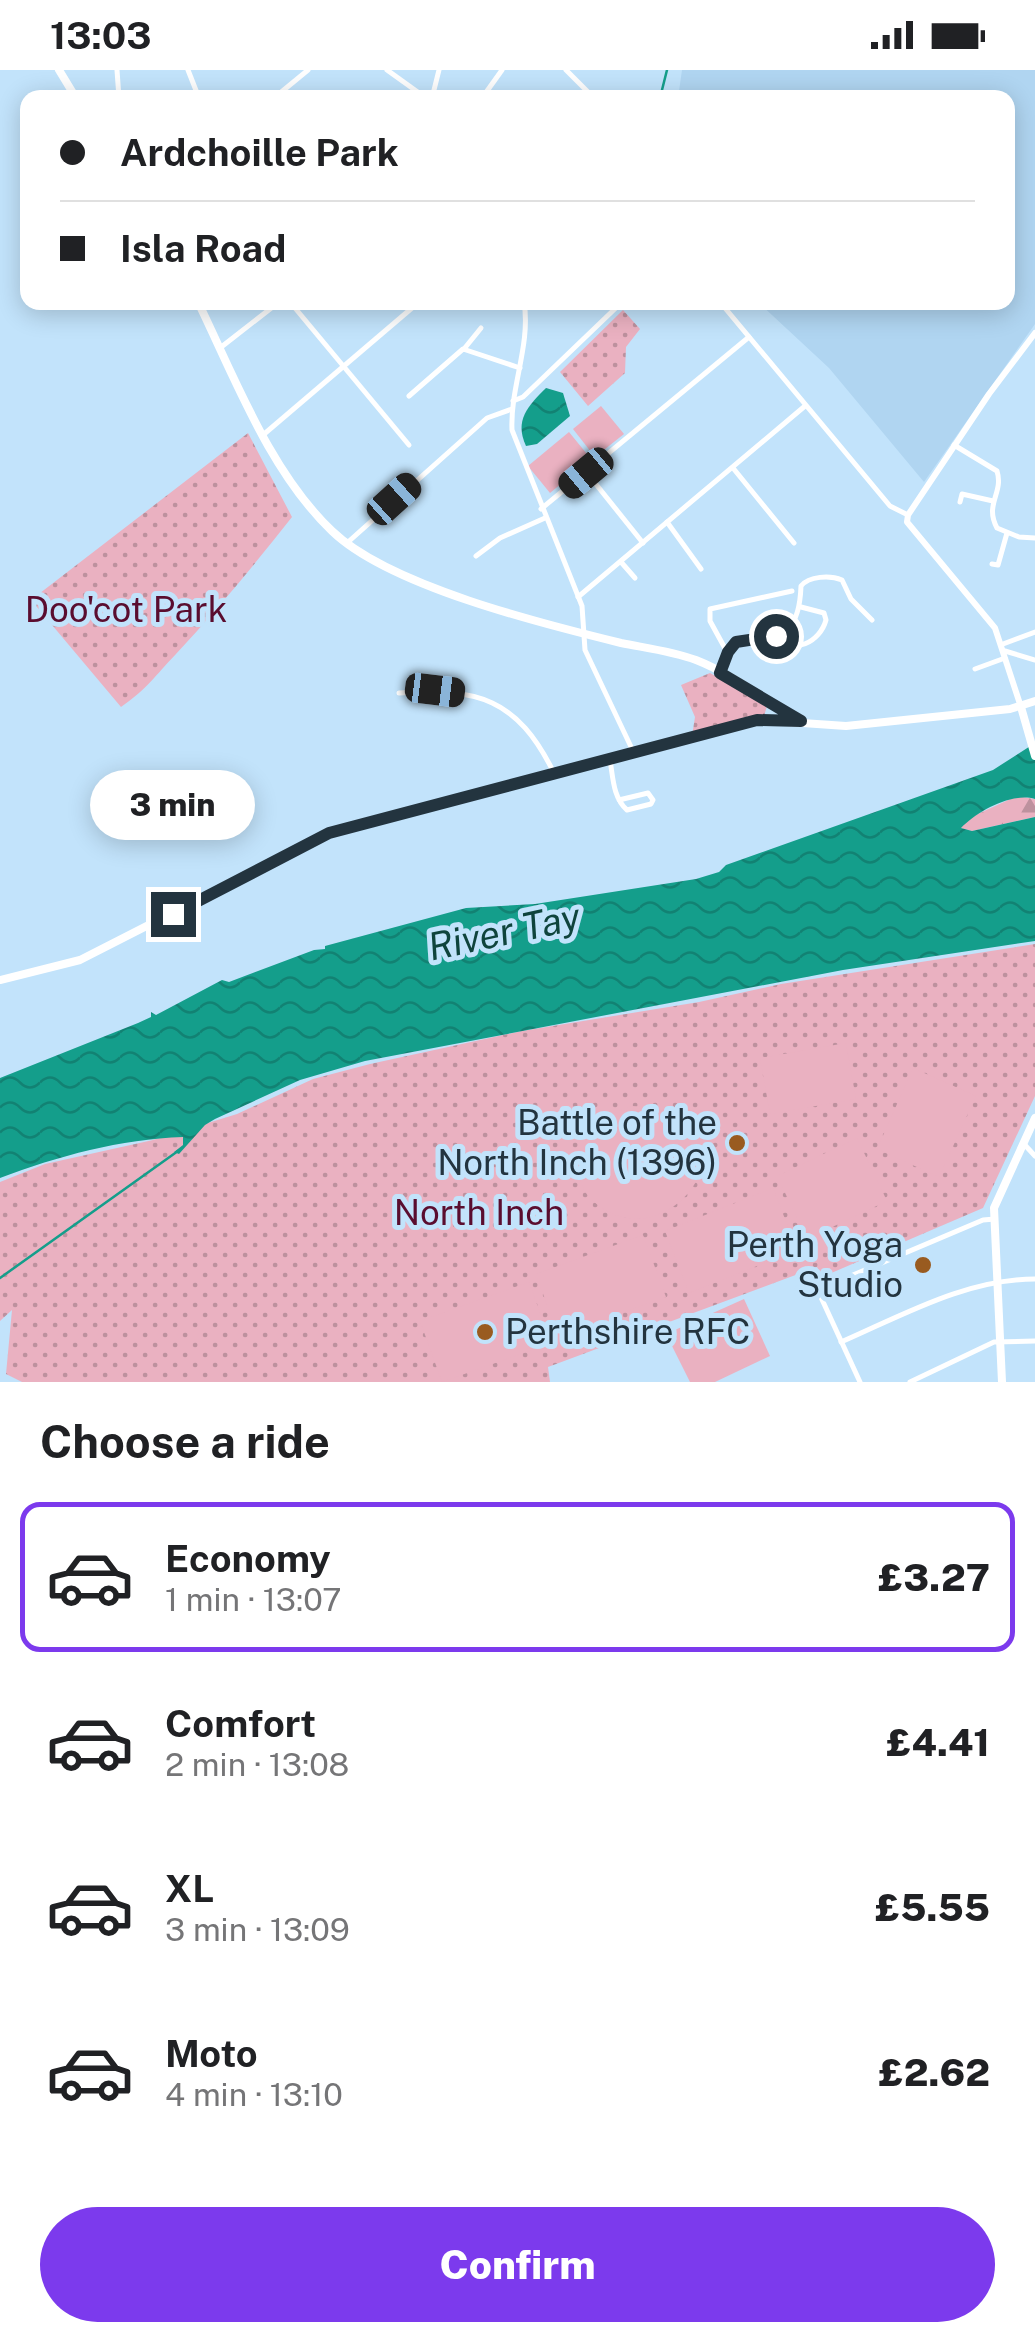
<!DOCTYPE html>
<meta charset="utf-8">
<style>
:root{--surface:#fff;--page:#f6f6f6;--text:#202124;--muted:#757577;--line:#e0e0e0;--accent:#7c3aed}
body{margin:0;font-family:"Public Sans",sans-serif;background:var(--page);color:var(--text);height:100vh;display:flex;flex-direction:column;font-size:38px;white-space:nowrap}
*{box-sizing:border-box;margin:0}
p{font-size:32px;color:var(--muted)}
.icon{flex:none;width:55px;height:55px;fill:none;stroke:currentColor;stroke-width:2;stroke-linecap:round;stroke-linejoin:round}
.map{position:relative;height:1312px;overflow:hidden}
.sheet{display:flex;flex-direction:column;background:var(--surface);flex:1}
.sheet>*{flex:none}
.banner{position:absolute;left:20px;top:20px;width:995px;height:220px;border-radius:20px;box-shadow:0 5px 25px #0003;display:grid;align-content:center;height:220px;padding:0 40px;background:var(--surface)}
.end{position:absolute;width:45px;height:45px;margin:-22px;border:12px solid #23343f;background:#fff;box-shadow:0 0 0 5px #fff}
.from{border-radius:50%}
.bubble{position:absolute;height:70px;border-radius:35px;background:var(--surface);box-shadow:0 5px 25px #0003;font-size:32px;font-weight:800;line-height:70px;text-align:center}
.car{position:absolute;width:30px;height:60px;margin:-30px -15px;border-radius:12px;box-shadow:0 0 8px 2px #0007;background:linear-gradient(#222 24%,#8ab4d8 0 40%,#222 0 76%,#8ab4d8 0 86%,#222 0)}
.banner b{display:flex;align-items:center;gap:35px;height:95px;font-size:38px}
.banner b+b{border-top:2px solid var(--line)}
.banner i{width:25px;height:25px;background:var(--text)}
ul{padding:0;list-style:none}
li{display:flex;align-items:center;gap:30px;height:150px;margin:0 20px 15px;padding:0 20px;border:5px solid transparent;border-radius:20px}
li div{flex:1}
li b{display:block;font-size:38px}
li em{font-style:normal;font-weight:800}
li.active{border-color:var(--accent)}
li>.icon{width:90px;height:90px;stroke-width:1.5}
h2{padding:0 40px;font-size:45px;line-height:120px}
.cta{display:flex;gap:20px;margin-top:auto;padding:20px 40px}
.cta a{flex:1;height:115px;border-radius:60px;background:var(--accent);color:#fff;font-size:40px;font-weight:800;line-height:115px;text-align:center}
.status{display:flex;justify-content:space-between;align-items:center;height:70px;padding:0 50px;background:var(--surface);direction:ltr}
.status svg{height:28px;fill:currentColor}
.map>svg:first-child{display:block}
.built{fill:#b0d5f1}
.grass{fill:url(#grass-dots)}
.forest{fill:url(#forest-firs)}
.garden{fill:#eab1c1}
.water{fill:url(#water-waves)}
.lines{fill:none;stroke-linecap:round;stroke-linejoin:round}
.stream{stroke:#149e8b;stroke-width:2.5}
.minor{stroke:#fff;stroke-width:5}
.tertiary{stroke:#fff;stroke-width:6}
.primary{stroke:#fff;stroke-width:8}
.route{stroke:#23343f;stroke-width:12}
.poi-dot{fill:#995b20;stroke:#c2e3fb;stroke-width:4}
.labels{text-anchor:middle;stroke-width:10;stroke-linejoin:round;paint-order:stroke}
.park-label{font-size:35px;fill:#5a0d2f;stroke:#c2e3fb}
.poi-label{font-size:35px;fill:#23343f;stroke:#c2e3fb;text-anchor:end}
.water-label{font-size:38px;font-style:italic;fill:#0f443c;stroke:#c2e3fb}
</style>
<div class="status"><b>13:03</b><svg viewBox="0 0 49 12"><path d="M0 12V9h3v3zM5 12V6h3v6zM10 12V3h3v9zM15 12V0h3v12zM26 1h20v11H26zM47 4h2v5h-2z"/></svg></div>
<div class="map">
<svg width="1035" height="1312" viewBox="0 0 1035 1312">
<defs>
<pattern id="grass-dots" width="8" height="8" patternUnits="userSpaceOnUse" patternTransform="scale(2.5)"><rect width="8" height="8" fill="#eab1c1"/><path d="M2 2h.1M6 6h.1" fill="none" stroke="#bd919e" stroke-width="1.8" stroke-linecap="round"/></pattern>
<pattern id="forest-firs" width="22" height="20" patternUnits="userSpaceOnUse" patternTransform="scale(2.5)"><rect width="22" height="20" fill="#eab1c1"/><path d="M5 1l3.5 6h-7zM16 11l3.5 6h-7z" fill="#bd919e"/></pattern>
<pattern id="water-waves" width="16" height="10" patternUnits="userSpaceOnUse" patternTransform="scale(2.5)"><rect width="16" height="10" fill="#149e8b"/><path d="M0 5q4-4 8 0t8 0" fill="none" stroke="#128273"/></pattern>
</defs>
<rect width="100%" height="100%" fill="#c2e3fb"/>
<!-- built -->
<path class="built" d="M682,0h353v254l-111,158 -95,-114 -70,-65 249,-1v-204h-330z"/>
<!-- grass -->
<g class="grass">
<path d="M623,240l17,19 -14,18 -1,26 -37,33 -28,-34z"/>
<path d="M248,363l44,84c-37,47 -75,93 -116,137 -22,23 -28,34 -55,53l-90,-107z"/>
<path d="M710,603l57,33 -3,10 -72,20 3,-19 -14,-32z"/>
<path d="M1035,874v152l-52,112 -161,69 -5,-10 -269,100 2,15h-528l-16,-8 6,-64 -12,11v-139l45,-18 108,-24 84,-26 76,-35 57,-15 152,-33 177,-29 82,-18z"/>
</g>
<!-- forest -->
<path class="forest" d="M1017,726l18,3v18l-63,14 -12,-3 9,-10z"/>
<!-- garden -->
<g class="garden">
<path d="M601,336l23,28 -29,23 -22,-28z"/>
<path d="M569,362l22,27 -41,34 -22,-27z"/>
<path d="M846,973l10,56 -86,15 -10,-56z"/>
<path d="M913,998l63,28 -37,81 -62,-28z"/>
<path d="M632,1036c144,2 41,166 -39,95 -27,-24 -11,-70 17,-86 7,-4 15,-6 22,-9z"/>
<path d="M857,1068l30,63 -80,38 -30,-63z"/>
<path d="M773,1118l24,62 -108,43 -24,-62z"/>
<path d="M643,1165l23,62 -108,39 -22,-62z"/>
<path d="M529,1212l22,61 -109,39 -22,-61z"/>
<path d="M744,1229l26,57 -55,26h-25l-24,-48z"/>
</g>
<!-- water -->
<g class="water">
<path d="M546,318l17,5 7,23 -33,28 -11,2c-12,-26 2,-40 20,-58z"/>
<path d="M1035,673v56c-23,-7 -58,12 -74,29l11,3 63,-14v124l-192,29 -478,91 -65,19 -85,39 -10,6 -26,29 -5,-2 9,-7v-8c-62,2 -125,19 -183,41v-100l138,-55 13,-6v-5l5,3 66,-35 7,2 85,-32 11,-1v-3l141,-38 69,-4 161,-25 23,-7 7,-7 267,-95z"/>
</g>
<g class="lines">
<!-- stream -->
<g class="stream">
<path d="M660,28l7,-28"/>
<path d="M0,1208l178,-127"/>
</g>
<!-- minor -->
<g class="minor">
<path d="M117,0l2,28"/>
<path d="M188,0l11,28"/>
<path d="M387,0l39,28"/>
<path d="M566,0l28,28"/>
<path d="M274,28l34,-28"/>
<path d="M432,28l7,-28"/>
<path d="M482,28l20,-28"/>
<path d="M290,232l119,143"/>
<path d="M524,232c7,43 -14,85 -12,128l70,176 3,44 48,101"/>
<path d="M720,232l170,204 18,9"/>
<path d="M220,278l59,-46"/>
<path d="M464,279l17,-21"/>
<path d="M409,326l54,-47 57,19"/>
<path d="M513,331l10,-4 99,-95"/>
<path d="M263,365l156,-133"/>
<path d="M954,375l43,26c7,22 -13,33 0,57l22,9 16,1"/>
<path d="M733,398l61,75"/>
<path d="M587,403l56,70"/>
<path d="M960,432l2,-8 31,7"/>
<path d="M541,439l208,-172"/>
<path d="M667,452l34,47"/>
<path d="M347,473l140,-125 25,-9"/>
<path d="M476,486l24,-18 45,-20"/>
<path d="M621,492l14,16"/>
<path d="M992,494l6,1 9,-32"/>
<path d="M578,527l227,-191"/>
<path d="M776,566c17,20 44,6 50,-16l-2,-7 -23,-6"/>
<path d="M1003,574l32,-12"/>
<path d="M1005,581l30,9"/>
<path d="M727,582l-17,-31v-12l82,-18"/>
<path d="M975,599l30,-11"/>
<path d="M721,602l7,-19 8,-11c43,-8 63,-2 65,-56 8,-10 29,-11 41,-6l9,19 21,21"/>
<path d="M399,623c79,-5 118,5 155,80"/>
<path d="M610,690c3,17 3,38 17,50l24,-6 2,-4 -5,-7 -29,7"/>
<path d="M1024,1074l11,12"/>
<path d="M814,1205l6,14"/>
<path d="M841,1272c62,-27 125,-63 194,-63"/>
<path d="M860,1312l-41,-89 1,-4 163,-69 12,-1"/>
<path d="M910,1312l84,-40 41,-1"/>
</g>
<!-- tertiary -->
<path class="tertiary" d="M1021,637l-26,-79 -88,-106 1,-7 81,-121 46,-61"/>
<!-- primary -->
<g class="primary">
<path d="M59,0l17,28"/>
<path d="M198,232c37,76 72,170 134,229 57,55 211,93 289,112 25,5 51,8 75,17 36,14 70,41 105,61"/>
<path d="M1021,637l14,49"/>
<path d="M0,910l80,-20 249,-127 36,-11 392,-102 89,6 164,-17 25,-8"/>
<path d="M1002,1312l-8,-174 41,-90"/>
</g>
</g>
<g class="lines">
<!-- route -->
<path class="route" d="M173,844l156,-81 428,-113 44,1 -81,-48 8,-21 8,-10 40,-6"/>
</g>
<!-- markers -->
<g class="poi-dot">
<circle cx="737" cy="1073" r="10"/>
<circle cx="923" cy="1195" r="10"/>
<circle cx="485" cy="1262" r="10"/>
</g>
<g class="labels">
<!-- park labels -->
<g class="park-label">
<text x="126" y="552">Doo'cot Park</text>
<text x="479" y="1155">North Inch</text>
</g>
<!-- poi labels -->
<g class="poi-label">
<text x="717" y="1065">Battle of the<tspan x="717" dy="40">North Inch (1396)</tspan></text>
<text x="903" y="1187">Perth Yoga<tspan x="903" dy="40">Studio</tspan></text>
<text x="505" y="1274" text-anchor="start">Perthshire RFC</text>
</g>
<!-- water labels -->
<g class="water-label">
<text transform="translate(504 862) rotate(-12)" y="13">River Tay</text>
</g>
</g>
</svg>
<i class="end from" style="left:776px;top:566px"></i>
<i class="end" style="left:173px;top:844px"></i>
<div class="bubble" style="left:90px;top:700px;width:165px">3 min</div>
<i class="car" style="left:586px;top:403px;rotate:230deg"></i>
<i class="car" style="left:394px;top:429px;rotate:48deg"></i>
<i class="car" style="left:435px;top:620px;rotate:97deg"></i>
<div class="banner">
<b><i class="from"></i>Ardchoille Park</b>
<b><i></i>Isla Road</b>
</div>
</div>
<section class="sheet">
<h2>Choose a ride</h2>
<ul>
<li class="active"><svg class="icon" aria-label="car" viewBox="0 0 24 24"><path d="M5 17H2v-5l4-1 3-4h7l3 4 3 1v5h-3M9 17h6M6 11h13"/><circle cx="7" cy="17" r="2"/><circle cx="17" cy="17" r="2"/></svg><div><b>Economy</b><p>1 min · 13:07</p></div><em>£3.27</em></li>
<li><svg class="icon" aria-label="car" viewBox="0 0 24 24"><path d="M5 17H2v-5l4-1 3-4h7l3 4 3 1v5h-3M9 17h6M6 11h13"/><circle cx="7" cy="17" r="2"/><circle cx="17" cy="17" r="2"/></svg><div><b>Comfort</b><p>2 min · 13:08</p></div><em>£4.41</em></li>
<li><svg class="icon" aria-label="car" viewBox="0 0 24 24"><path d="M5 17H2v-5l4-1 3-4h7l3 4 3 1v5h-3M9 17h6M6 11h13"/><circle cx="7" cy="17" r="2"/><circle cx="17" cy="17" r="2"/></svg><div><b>XL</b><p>3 min · 13:09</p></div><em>£5.55</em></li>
<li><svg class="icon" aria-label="car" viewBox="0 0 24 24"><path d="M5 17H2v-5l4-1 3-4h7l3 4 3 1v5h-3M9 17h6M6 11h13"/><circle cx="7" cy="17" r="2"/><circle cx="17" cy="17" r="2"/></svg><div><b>Moto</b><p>4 min · 13:10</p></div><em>£2.62</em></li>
</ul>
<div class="cta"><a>Confirm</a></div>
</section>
